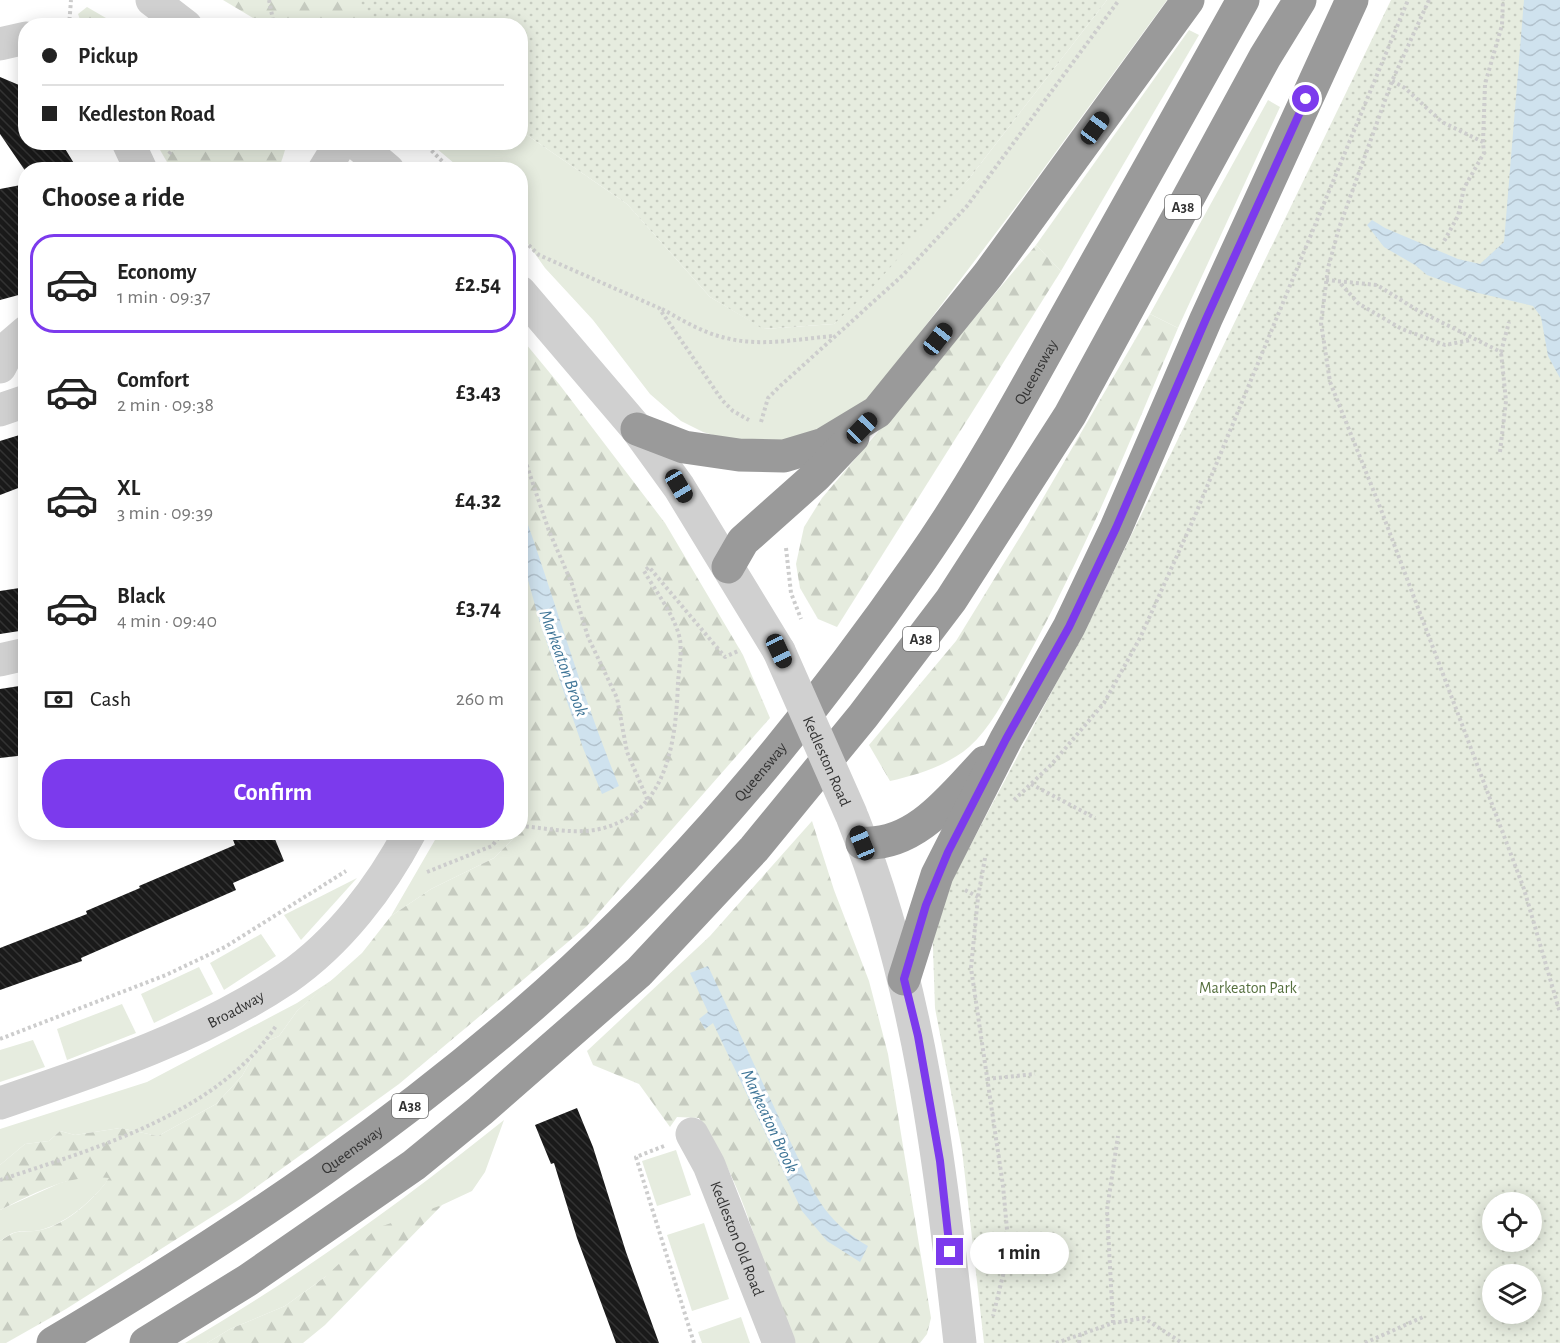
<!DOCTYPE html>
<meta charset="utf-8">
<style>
:root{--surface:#fff;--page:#f2f2f2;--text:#222;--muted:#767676;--line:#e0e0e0;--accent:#7c3aed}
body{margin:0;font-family:"Alegreya Sans",sans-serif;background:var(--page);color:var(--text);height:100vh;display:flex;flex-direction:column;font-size:22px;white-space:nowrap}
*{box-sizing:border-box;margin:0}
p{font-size:20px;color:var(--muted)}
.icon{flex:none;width:33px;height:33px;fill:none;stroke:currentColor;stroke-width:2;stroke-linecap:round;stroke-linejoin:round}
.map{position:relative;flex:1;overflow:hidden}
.drawer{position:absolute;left:18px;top:162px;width:510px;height:678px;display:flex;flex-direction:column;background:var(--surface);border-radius:24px;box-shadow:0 3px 15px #0003}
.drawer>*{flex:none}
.banner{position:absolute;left:18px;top:18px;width:510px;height:132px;border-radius:24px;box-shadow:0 3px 15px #0003;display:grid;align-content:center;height:132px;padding:0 24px;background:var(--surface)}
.controls{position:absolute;left:1482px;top:1192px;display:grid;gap:12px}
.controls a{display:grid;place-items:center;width:60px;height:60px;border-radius:50%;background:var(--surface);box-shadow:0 3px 15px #0003;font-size:30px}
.end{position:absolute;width:27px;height:27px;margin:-14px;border:8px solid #7c3aed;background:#fff;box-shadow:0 0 0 3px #fff}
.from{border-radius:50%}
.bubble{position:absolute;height:42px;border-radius:21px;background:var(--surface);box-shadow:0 3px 15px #0003;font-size:20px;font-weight:600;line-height:42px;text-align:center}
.car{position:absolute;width:18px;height:36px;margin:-18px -9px;border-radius:8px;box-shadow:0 0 4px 2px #0007;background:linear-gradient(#222 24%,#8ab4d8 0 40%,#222 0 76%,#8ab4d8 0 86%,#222 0)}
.banner b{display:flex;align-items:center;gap:21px;height:57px;font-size:22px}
.banner b+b{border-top:2px solid var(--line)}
.banner i{width:15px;height:15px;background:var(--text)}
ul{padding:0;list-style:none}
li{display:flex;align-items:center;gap:18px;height:99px;margin:0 12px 9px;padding:0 12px;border:3px solid transparent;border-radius:24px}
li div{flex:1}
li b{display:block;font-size:22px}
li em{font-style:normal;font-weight:600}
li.current{border-color:var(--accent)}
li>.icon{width:54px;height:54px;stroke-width:1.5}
h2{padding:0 24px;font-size:27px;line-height:72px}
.pay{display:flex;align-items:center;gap:15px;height:66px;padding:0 24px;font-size:22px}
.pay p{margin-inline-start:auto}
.button{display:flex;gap:12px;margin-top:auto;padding:12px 24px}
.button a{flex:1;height:69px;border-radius:24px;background:var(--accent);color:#fff;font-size:24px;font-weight:600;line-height:69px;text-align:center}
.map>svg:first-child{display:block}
.green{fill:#e6ecdf}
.forest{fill:url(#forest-firs)}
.park{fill:url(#park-dots);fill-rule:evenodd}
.water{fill:url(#water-waves)}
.building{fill:url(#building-back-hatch)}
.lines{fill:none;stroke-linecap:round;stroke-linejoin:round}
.path{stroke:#cdcdcd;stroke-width:4;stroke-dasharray:3 3;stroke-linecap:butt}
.minor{stroke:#d0d0d0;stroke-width:33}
.highway{stroke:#9a9a9a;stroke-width:33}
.minor-bridge{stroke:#d0d0d0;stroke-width:33}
.route{stroke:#7c3aed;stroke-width:8}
.labels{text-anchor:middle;stroke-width:6;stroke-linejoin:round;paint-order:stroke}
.shield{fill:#fff;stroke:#707070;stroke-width:1.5}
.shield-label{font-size:15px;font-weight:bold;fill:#333}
.street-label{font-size:16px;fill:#333;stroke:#fff}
.park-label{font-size:16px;fill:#56703f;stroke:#fff}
.water-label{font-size:18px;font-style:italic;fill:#3f7597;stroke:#fff}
</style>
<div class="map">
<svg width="1560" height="1343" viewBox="0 0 1560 1343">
<defs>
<pattern id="forest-firs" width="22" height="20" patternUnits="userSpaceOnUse" patternTransform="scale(1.5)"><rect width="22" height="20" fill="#e6ecdf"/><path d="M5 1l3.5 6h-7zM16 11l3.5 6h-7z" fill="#c6cbc0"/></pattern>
<pattern id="park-dots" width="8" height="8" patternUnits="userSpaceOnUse" patternTransform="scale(1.5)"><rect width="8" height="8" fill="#e6ecdf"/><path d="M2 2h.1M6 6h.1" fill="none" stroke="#c6cbc0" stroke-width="1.8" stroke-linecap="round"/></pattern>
<pattern id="water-waves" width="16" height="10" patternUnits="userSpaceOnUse" patternTransform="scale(1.5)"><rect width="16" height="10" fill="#cfe2ee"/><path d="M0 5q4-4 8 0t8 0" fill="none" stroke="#b2c2cd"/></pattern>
<pattern id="building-back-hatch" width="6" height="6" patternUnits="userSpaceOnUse" patternTransform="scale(1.5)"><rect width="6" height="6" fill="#1a1a1a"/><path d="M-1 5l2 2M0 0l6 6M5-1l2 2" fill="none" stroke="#333"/></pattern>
</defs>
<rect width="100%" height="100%" fill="#fff"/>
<!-- green -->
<g class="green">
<path d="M1107,0h60l-147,201 -144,190 -40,34 -58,18 -55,-5 -20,-6 -22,-11 -31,-27 -57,-74 -48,-52 -24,-34 -1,-64 -59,-1 -31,-26 90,-1 1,-11 106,73 83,93 54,32 70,-5 134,-144z"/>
<path d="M1189,30l10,5 -138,236 -25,-26z"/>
<path d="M1268,100l12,7 -102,221 -28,-14z"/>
<path d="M439,833h80l-25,25 -63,31 -40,27z"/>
<path d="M357,878l-56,62 -17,-25z"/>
<path d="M261,934l15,22 -52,34 -14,-27z"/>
<path d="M199,967l14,27 -59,29 -13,-29z"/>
<path d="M335,978l-38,33 -18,25 -19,8 -18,32 -26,28 -58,32 -38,-8 -45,7 -15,-4 -11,10 -24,3 -25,21v-36l147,-47 150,-79z"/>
<path d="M122,1004l14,29 -69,27 -10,-31z"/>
<path d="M33,1040l12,27 -45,15v-32z"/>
<path d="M504,1120l-19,52 -13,19 -30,14 -117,72 -40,29 -55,23 -23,14h-22c112,-65 218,-142 319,-223z"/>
<path d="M676,1150l15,45 -34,11 -15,-45z"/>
<path d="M88,1175l22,2c-15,22 -48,51 -76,54 -20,2 -15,-3 -34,10v-31l60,-27z"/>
<path d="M704,1223l25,76 -37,12 -25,-76z"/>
<path d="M741,1317l9,26h-48l-4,-11z"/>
</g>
<!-- forest -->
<g class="forest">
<path d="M223,0h183l6,25h-147z"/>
<path d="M87,7l31,18h-36l-4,-11z"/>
<path d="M156,143h127l2,7 -6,19h-108z"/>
<path d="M1036,245l25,26 -224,356 -19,-8 -18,-31 -4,-24 8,-37 18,-29z"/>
<path d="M1150,314l28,14c-47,111 -92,222 -150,328 -17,30 -33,68 -59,91 -22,19 -52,28 -79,34l-21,-36 87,-104 72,-117z"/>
<path d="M521,338l38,46 106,139 78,132 27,63 -183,208 -188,158 -159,115 -174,110 -60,34h-6v-102c19,-12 14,-8 34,-10 28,-2 61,-32 75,-53 -39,-5 -74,15 -109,32v-45l25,-21 24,-3 11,-10 15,4 45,-7 38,8 58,-32 26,-28 18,-32 19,-8 18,-25 65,-58 29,-37 40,-27 63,-31 26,-26z"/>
<path d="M812,821l22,69 35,91 19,73 43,264 -4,16 -7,9h-133c-24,-77 -42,-159 -88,-225l-22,-1 -7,10 -31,-43 -46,-19 -6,-14 123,-115z"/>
<path d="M442,1205l-117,120 -22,18h-96l23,-14 55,-23 40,-29 52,-49z"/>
</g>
<!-- park -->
<g class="park">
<path d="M351,0h756l-139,180 -97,109 -37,35 -71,5 -53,-32 -83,-93 -106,-73 -1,-105 -139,-1z"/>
<path d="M1391,0h169v1343h-576l-22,-193 -27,-142 -3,-90 164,-310zM1492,1203h40v39h-40zM1492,1275h40v39h-40z"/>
</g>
<!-- water -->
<g class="water">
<path d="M1524,0h36v378l-12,-22 -7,-39 -8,-11 -63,-15 -43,-16 -12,-10 -31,-18 -17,-22 5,-5 13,8 73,31 22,5 24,-22z"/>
<path d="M521,505c34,94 60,189 98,281l-17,8 -19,-46 -43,-125 -19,-68z"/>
<path d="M708,966l106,226c14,25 29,39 54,54l-8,16 -33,-21 -25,-30 -89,-188 -8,6 -6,-10 9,-7 -18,-39z"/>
</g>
<!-- building -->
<g class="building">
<path d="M0,77l26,11v54h35l17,28h-52v2l-26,-38z"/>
<path d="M26,184v109l-26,7v-111z"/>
<path d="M26,433v52l-26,10v-54z"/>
<path d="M26,587v43l-26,4v-43z"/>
<path d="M26,685v70l-26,3v-69z"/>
<path d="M230,832h42l12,29 -51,22 3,7 -155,68 1,3 -82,29v-42l87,-34 -1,-3 54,-23 -1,-2 96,-41z"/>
<path d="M577,1108l16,39 33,105 33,91h-43l-39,-105 -23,-75 -3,1 -16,-39z"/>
</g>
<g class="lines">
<!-- path -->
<g class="path">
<path d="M269,0l5,25"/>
<path d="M1429,0l-37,81 -53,147 -11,40 -7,55 9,59 50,125 144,382 36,124"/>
<path d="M69,26l2,-26"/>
<path d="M234,26l39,-2"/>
<path d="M1392,81l13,7 37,34 41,20 1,11 -20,35 -6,28 -15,27"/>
<path d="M423,142l28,28"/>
<path d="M1483,142l2,-58 17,-59 1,-25"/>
<path d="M169,154l9,-12"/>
<path d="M520,237l19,18 120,53 63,92 11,11 16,9"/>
<path d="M1326,280l51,5 40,25 84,42 8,-30"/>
<path d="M1341,284l18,20 43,25 43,16 26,-5"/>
<path d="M662,309c20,11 41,24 64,29 35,9 72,1 107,-2"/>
<path d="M761,422l7,-24 11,-11 124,-112 64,-69 152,-206"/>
<path d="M1500,452l6,-51 -5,-49"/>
<path d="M520,455l6,8 23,68 23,53 16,53 29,61 10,54 21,49"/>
<path d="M786,548l5,45 10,26"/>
<path d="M1031,784l64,34"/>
<path d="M1014,800l37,-35 53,-62 36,-65 54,-120 214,-518"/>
<path d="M520,826c28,2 60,10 87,1 62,-19 69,-90 71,-145 1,-13 4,-29 2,-42 -4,-23 -24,-48 -36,-69l5,-4 76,90 15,-7"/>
<path d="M985,858l-7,39 -7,71 32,218 6,65 -16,65"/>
<path d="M427,872l65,-26 11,-14"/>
<path d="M965,890l13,7"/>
<path d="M0,1039l166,-64 59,-28 121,-76"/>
<path d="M987,1079l48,-5"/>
<path d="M664,1146l-28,11 58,186"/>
<path d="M0,1180c96,-32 217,-66 276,-154"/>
<path d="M1113,1323l-6,-113 11,-74"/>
<path d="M1056,1343l57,-20 31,-5 38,25"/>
<path d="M1079,1343l1,-8"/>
<path d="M1365,1343l58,-26"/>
</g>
<!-- minor -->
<g class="minor">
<path d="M152,0l34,26"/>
<path d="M0,44l26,-6"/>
<path d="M128,142l13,28"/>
<path d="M355,142l33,28"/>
<path d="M324,170l17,-28"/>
<path d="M520,292l117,137 42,58 100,164"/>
<path d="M0,367l12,-23 14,-12"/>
<path d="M0,410l26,-9"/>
<path d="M0,660l26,-6"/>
<path d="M853,819c67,168 87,345 107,524"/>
<path id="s1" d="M0,1103c98,-33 201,-67 287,-125 52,-36 94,-91 123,-146"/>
<path id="s2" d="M692,1134l17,31 70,178"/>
</g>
<!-- highway -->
<g class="highway">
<path d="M637,429l47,18 55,8 45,1 40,-12 53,-32 111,-137 200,-275"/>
<path d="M728,567l15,-26 73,-65 37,-39"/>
<path d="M862,843c53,4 90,-46 123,-81"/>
<path d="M904,979l33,-104 69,-136 63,-112 47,-99 90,-209 146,-319"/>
<path id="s3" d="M53,1343c184,-109 362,-228 520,-374 130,-120 244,-260 345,-405 54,-77 100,-161 146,-244 60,-107 119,-213 179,-320"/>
<path d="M146,1343l102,-63 166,-115 66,-54 159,-139 115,-123 109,-133 88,-116 119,-185 195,-358 35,-57"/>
</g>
<!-- minor-bridge -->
<path class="minor-bridge" id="s4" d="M779,651l72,163"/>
</g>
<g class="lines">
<!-- route -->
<path class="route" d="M950,1252l-10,-91 -22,-125 -14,-57 22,-74 22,-53 58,-113 63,-112 47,-99 90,-209 100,-220"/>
</g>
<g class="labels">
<!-- shield labels -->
<g class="shield">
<rect x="1165" y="195" width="36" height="24" rx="4.5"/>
<rect x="903" y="627" width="36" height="24" rx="4.5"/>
<rect x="392" y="1094" width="36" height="24" rx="4.5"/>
</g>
<g class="shield-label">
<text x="1183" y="212">A38</text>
<text x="921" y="644">A38</text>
<text x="410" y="1111">A38</text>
</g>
<!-- street labels -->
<g class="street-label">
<text dy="6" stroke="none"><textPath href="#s3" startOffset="1400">Queensway</textPath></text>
<text dy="6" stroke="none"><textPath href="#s4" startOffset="120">Kedleston Road</textPath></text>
<text dy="6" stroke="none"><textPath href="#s3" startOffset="914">Queensway</textPath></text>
<text dy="6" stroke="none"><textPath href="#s1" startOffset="254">Broadway</textPath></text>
<text dy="6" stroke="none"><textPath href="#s3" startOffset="356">Queensway</textPath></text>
<text dy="6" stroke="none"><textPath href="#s2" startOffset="114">Kedleston Old Road</textPath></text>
</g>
<!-- park labels -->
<g class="park-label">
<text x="1248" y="993">Markeaton Park</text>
</g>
<!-- water labels -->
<g class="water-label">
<text transform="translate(564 663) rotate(70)" y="6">Markeaton Brook</text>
<text transform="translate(770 1121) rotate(65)" y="6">Markeaton Brook</text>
</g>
</g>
</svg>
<div class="controls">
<a><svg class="icon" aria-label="locate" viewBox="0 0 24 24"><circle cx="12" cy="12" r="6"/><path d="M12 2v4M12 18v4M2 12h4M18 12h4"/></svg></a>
<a><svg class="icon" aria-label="layers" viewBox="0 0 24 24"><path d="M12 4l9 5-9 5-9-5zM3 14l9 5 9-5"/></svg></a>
</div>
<i class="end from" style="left:1306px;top:99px"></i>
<i class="end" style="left:950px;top:1252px"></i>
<div class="bubble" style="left:970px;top:1232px;width:99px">1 min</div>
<i class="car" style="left:1095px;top:128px;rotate:36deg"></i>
<i class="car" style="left:938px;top:339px;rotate:38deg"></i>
<i class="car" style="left:862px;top:428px;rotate:44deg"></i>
<i class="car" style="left:679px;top:486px;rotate:149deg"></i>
<i class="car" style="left:779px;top:651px;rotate:155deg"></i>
<i class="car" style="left:862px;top:843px;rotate:338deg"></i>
<div class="banner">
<b><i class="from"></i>Pickup</b>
<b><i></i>Kedleston Road</b>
</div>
<section class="drawer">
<h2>Choose a ride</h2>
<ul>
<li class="current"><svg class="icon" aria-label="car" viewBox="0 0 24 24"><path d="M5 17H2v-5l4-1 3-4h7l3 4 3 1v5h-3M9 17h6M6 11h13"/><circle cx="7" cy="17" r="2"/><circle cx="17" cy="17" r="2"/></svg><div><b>Economy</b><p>1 min · 09:37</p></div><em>£2.54</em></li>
<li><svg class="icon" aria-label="car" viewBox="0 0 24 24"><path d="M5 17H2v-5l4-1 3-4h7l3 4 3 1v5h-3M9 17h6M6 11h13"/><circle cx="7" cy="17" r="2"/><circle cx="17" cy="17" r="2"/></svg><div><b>Comfort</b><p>2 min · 09:38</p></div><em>£3.43</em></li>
<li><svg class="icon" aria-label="car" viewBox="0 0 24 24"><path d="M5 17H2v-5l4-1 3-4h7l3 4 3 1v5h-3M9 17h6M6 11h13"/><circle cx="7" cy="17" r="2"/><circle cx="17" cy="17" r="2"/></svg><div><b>XL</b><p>3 min · 09:39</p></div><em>£4.32</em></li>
<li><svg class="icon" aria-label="car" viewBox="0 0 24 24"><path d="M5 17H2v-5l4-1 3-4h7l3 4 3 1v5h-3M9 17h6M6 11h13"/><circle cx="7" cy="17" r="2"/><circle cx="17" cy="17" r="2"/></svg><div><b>Black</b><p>4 min · 09:40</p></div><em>£3.74</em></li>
</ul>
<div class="pay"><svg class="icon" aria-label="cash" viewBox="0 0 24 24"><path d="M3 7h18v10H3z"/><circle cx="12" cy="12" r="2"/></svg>Cash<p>260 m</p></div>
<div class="button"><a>Confirm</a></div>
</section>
</div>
